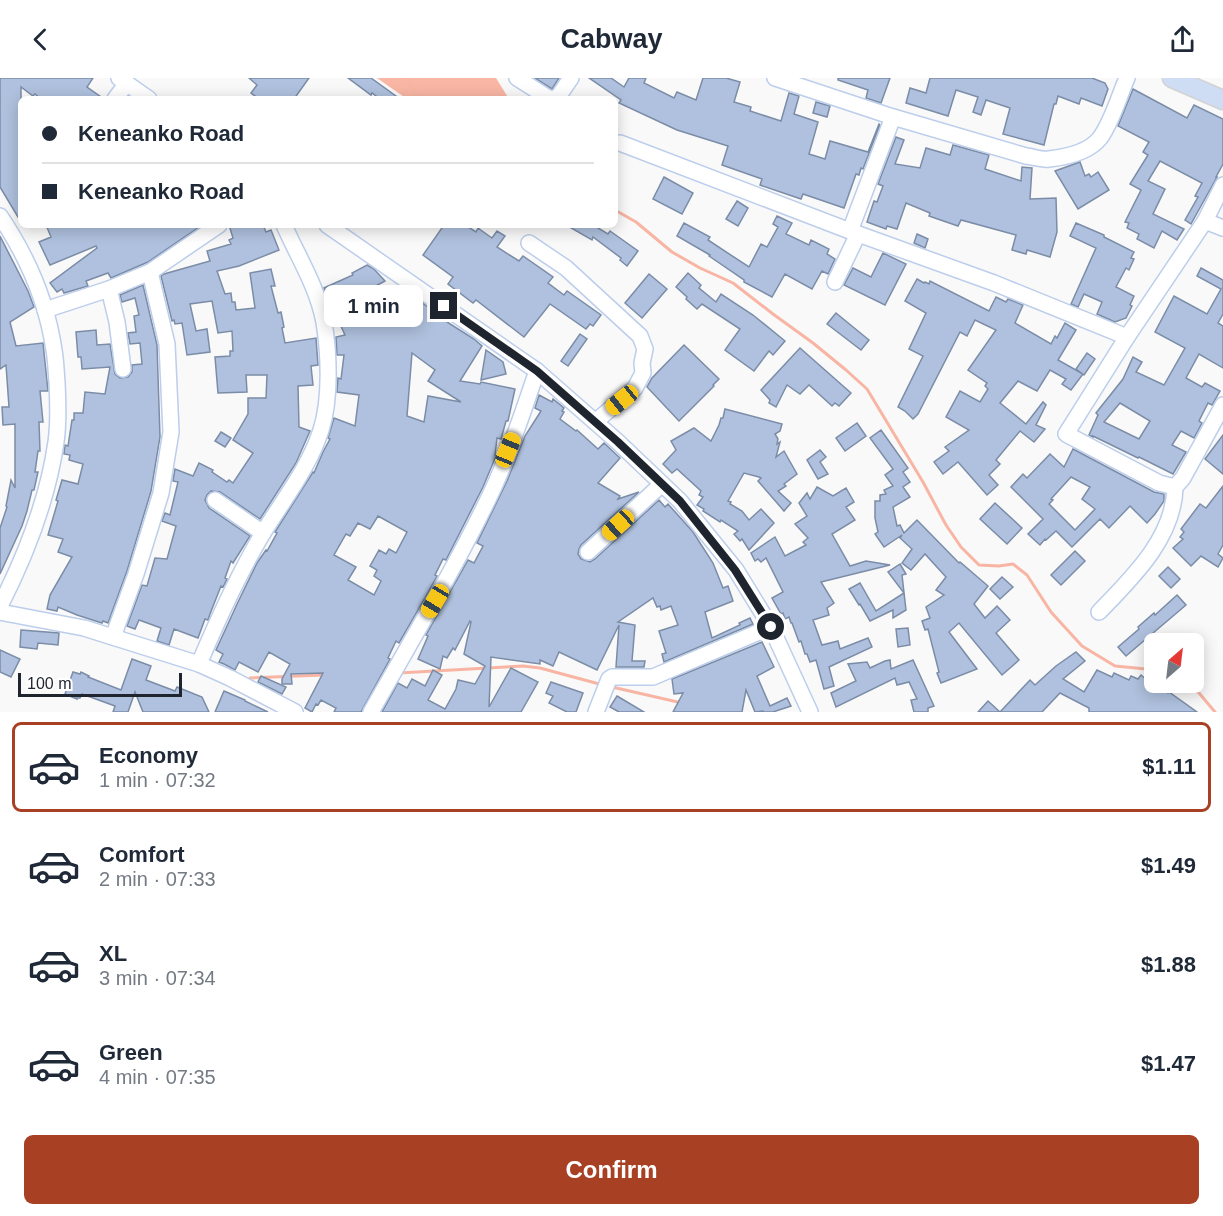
<!DOCTYPE html>
<meta charset="utf-8">
<style>
:root{--surface:#fff;--page:#f6f6f7;--text:#1f2937;--muted:#747a83;--line:#e0e1e3;--accent:#a84024}
body{margin:0;font-family:Helvetica,sans-serif;background:var(--page);color:var(--text);height:100vh;display:flex;flex-direction:column;font-size:22px;white-space:nowrap}
*{box-sizing:border-box;margin:0}
p{font-size:20px;color:var(--muted)}
.icon{flex:none;width:33px;height:33px;fill:none;stroke:currentColor;stroke-width:2;stroke-linecap:round;stroke-linejoin:round}
.map{position:relative;height:634px;overflow:hidden}
.drawer{display:flex;flex-direction:column;background:var(--surface);flex:1}
.drawer>*{flex:none}
.banner{position:absolute;left:18px;top:18px;width:600px;height:132px;border-radius:9px;box-shadow:0 3px 15px #0003;display:grid;align-content:center;height:132px;padding:0 24px;background:var(--surface)}
.needle{width:39px;rotate:28deg}
.controls{position:absolute;left:1144px;top:555px;display:grid;gap:12px}
.controls a{display:grid;place-items:center;width:60px;height:60px;border-radius:9px;background:var(--surface);box-shadow:0 3px 15px #0003;font-size:30px}
.scale{position:absolute;left:18px;bottom:15px;width:164px;box-sizing:border-box;padding-left:6px;border:3px solid #1e252f;border-top:0;font-size:16px;line-height:21px;white-space:nowrap;color:#1e252f;-webkit-text-stroke:4px #fff;paint-order:stroke}
.end{position:absolute;width:27px;height:27px;margin:-14px;border:8px solid #1e252f;background:#fff;box-shadow:0 0 0 3px #fff}
.from{border-radius:50%}
.bubble{position:absolute;height:42px;border-radius:9px;background:var(--surface);box-shadow:0 3px 15px #0003;font-size:20px;font-weight:600;line-height:42px;text-align:center}
.car{position:absolute;width:18px;height:36px;margin:-18px -9px;border-radius:8px;box-shadow:0 0 4px 2px #0007;background:linear-gradient(#f5c518 24%,#345 0 40%,#f5c518 0 76%,#345 0 86%,#f5c518 0)}
.banner b{display:flex;align-items:center;gap:21px;height:57px;font-size:22px}
.banner b+b{border-top:2px solid var(--line)}
.banner i{width:15px;height:15px;background:var(--text)}
ul{padding:10px 0 0;list-style:none}
li{display:flex;align-items:center;gap:18px;height:90px;margin:0 12px 9px;padding:0 12px;border:3px solid transparent;border-radius:9px}
li div{flex:1}
li b{display:block;font-size:22px}
li em{font-style:normal;font-weight:600}
li.current{border-color:var(--accent)}
li>.icon{width:54px;height:54px;stroke-width:1.5}
.button{display:flex;gap:12px;margin-top:auto;padding:12px 24px}
.button a{flex:1;height:69px;border-radius:9px;background:var(--accent);color:#fff;font-size:24px;font-weight:600;line-height:69px;text-align:center}
header{display:flex;justify-content:space-between;align-items:center;height:78px;padding:0 24px;background:var(--surface);font-size:27px;font-weight:600}
.map>svg:first-child{display:block}
.forest{fill:#f9b6a4}
.lines{fill:none;stroke-linecap:round;stroke-linejoin:round}
.stream{stroke:#f8b5a3;stroke-width:3}
.building{fill:#afc1de;stroke:#7b8ca7;stroke-width:1.5;fill-rule:evenodd}
.minor-casing{stroke:#bcceeb;stroke-width:18}
.major-casing{stroke:#d2d3d5;stroke-width:21}
.minor{stroke:#fff;stroke-width:15}
.major{stroke:#cedcf4;stroke-width:18}
.route{stroke:#1e252f;stroke-width:8}
</style>
<header><svg class="icon" aria-label="back" viewBox="0 0 24 24"><path d="M15 5l-7 7 7 7"/></svg>Cabway<svg class="icon" aria-label="share" viewBox="0 0 24 24"><path d="M12 15V3M7 8l5-5 5 5M5 13v7h14v-7"/></svg></header>
<div class="map">
<svg width="1223" height="634" viewBox="0 0 1223 634">
<rect width="100%" height="100%" fill="#f9f9f9"/>
<!-- forest -->
<path class="forest" d="M377,0h119l13,21h-102z"/>
<g class="lines">
<!-- stream -->
<g class="stream">
<path d="M407,0l3,8 8,13"/>
<path d="M615,132l21,12 36,30 28,16 33,15 40,31 40,29 33,27 21,19 56,93 23,43 15,22 18,18 20,1 14,-2 14,11 24,37 31,34 33,20 31,3 9,3"/>
<path d="M399,595l124,-7 17,2 63,17"/>
<path d="M250,600l73,-3"/>
<path d="M1179,604l20,11 16,19"/>
<path d="M612,609l70,16"/>
</g>
</g>
<!-- building -->
<g class="building">
<path d="M0,0h93l-6,9 17,12h-63l-6,-5 -2,2 -12,-9v135l-21,-35z"/>
<path d="M249,0h60l-15,21h-35l-8,-6 6,-8z"/>
<path d="M348,0h23l29,21h-20l-8,-6 -1,2z"/>
<path d="M535,0h24l-7,11z"/>
<path d="M589,0h22l13,9 5,-9h17l-2,5 30,15 3,-6 19,8 7,-22h23l14,4 -6,20 17,5 -1,4 31,10 8,-28 10,3 -5,18 24,8 -9,32 16,5 5,-18 38,11 11,-28 1,1 -17,44 -2,-1 -2,7 -3,-1 -12,34 -41,-14 -2,5 -41,-14 2,-6 -40,-14 6,-19 -51,-16 -58,-27 2,-3z"/>
<path d="M838,0h52l-9,25 -15,-5 2,-8 -30,-10z"/>
<path d="M930,0h162l13,5 3,6 -6,17 -21,-8 -2,6 -21,-8 -2,8h-2l-10,41 -41,-11 7,-26 -24,-8 -5,15 -8,-3 5,-15 -22,-7 -8,26 -42,-13 4,-15 16,5z"/>
<path d="M1133,11l54,29 7,-13 29,14v45l-7,13h1l-26,47 -6,-4 13,-23 -3,-1 7,-13 -42,-22 -12,20 17,8 -12,25 31,15 -7,11 -15,-9 -8,17 -17,-9 2,-5 -12,-6 2,-5 -4,-1 16,-32 -11,-6 18,-29 -5,-3 6,-10 -31,-16z"/>
<path d="M816,24l14,4 -3,11 -14,-4z"/>
<path d="M896,59l8,3 -9,24 25,4 6,-20 24,7 3,-10 36,10 -4,14 36,12 1,-14 10,1 -2,31 26,-1 1,34 -7,25 -23,-7 -1,4 -14,-4 4,-15 -55,-15 -3,6 -29,-10 1,-3 -24,-10 -9,26 -10,-3 -1,3 -19,-7 7,-21 3,1 6,-16 -5,-2z"/>
<path d="M1080,84l5,14 4,-2 2,3 7,-5 11,18 -31,19 -23,-38z"/>
<path d="M664,99l29,16 -11,21 -29,-15z"/>
<path d="M737,123l11,7 -10,18 -12,-7z"/>
<path d="M777,138l15,7 -6,11 23,11 2,-5 18,9 -2,5 8,5 -7,15 -6,-3 -10,18 -27,-15 -13,23 -28,-15v-2l-35,-24 1,-1 -33,-19 7,-13 26,14 -2,3 41,27 12,-23 6,3 11,-20 -5,-3z"/>
<path d="M1076,145l28,12v2l30,15 -3,6 3,1 -5,11 -3,-2 -10,19 18,9 -4,9 2,1 -6,12 -11,4 -18,-8 5,-12 -18,-8 -6,13 -7,-3 25,-56 -26,-12z"/>
<path d="M46,147h156l-54,37 -37,16 -3,-5 -22,8 2,5 -24,7 -2,-4 -5,3 -7,-9 47,-35 -1,-2 -46,19 -11,-23 12,-5z"/>
<path d="M229,147h34l3,7 5,-2 8,20 -40,16 -22,5 8,23 6,-1 1,9h3l1,8 19,-2 -5,-35 21,-4 4,17h-4l7,27 3,-1 3,15 -2,1 3,15 31,-5 2,27 -7,1 2,19 -15,1 1,41 11,4 -14,32 -36,56 -40,-27 -9,-1 -4,4 -2,5 4,8 41,28 -17,27 -2,-2 -6,17 2,1 -4,8 -2,-1 -11,28 -2,6 -3,-1 -7,19 -24,-9 -5,16 -12,-4 4,-13 -22,-8 -4,9 -8,-3 15,-41 5,1 8,-28 12,1 9,-33 -14,-5 3,-8 5,2 8,-33 -5,-1 2,-12 18,7 6,-13 14,7 -1,2 15,10 2,-2 4,3 20,-30 -20,-13 15,-26v-16h18l1,-23h-21l1,17 -29,1 -3,-36 15,-1v-5h3l-1,-20 -14,2 -6,-32 -22,3 6,27 11,-2 3,23 -23,3 -5,-32 -7,1 -1,-4 -2,1 -11,-45 3,-2 46,-13 -3,-10 24,-7 -2,-4 4,-2z"/>
<path d="M444,147h21l11,7 2,-4 14,10 5,-7 8,5 -8,11 22,14 4,-5 30,21 -5,6 16,12 3,-4 34,24 -8,11 -3,-2 -4,5 -36,-25 -26,33 -48,-37 -3,3 -25,-19 5,-7 -30,-22z"/>
<path d="M566,147h27l15,9 2,-3 28,20 -11,15 -7,-6 1,-2 -28,-21 -1,3z"/>
<path d="M917,156l11,5 -3,9 -11,-5z"/>
<path d="M0,158l28,55 6,16 -24,15 6,24 27,-3 5,48h-8l3,31h-4l1,29h-2l-3,21h3l-4,18h-2l-5,21 -5,15 -22,48v-46l7,-21 -1,-1 5,-26 4,8v-64l-12,1 -1,-18h7l-3,-42 -6,4z"/>
<path d="M883,175l23,11 -21,41 -41,-20 9,-17 18,9z"/>
<path d="M367,187l7,4 11,12 -15,8 10,17 19,-8 9,22 13,-18 26,19v1l27,17 8,7 -22,35 20,3 1,-2 34,7 -7,32h-2l-5,18 -4,-1 -2,17 1,1 -13,31 -37,73 -3,-1 -8,16 2,1 -12,22 -26,45 -3,-2 -8,17 2,1 -29,53h-27l2,-4 -15,-8 -3,5 -2,-1 -4,8 -7,-4 18,-35 -32,1 1,10h-10v-5l8,-15 -21,-12 -11,20 -19,-10 -4,8 -11,-6 -5,-2 4,-8 -7,-4 22,-48 19,-39 9,-13 1,1 10,-18 -2,-1 38,-60 1,1 9,-21 7,-13 -2,-1 6,-20 21,8 4,-31 -22,-3 1,-14 3,1 3,-24h-7l-1,-18 9,-2 -6,-13 3,-1 -5,-10 13,-7 -8,-15 -15,6 -3,-7 29,-13 -1,-2zM412,275l23,17 -7,11 33,21 -33,-6 -4,26 -17,-6zM378,438l29,16 -11,21 -7,-4 -3,5 -7,-4 -9,16 7,4 -3,6 7,5 -7,14 -26,-15 8,-13 -22,-12 12,-21 4,2 8,-13 12,6z"/>
<path d="M1201,190l22,12v34l-5,9 5,3v42l-24,-14 -13,24 16,9 3,-4 15,8 -8,14 -4,-2 -9,18 3,2 -8,15 -13,-7 -9,14 14,7 -13,22 -34,-17 -1,1 -45,-22v1l-4,-2 9,-20 -2,-2 27,-34 10,-22 9,5 -6,10 28,13 21,-37 -30,-16 19,-36 33,18 14,-25 -24,-13zM1120,325l30,18 -11,18 -35,-17z"/>
<path d="M688,195l13,12 -2,3 17,14 5,-8 32,21 32,26 -12,14 -4,-4 -15,20 -29,-21 15,-21 -38,-25 -5,5 -11,-10 1,-2 -11,-10z"/>
<path d="M649,196l18,15 -25,29 -17,-15z"/>
<path d="M917,201l7,4 1,-1 4,2 1,-3 59,30 7,-14 10,5 2,-3 15,6 -8,18 36,21 4,-8 2,2 8,-15 11,7 -18,30 25,14 -12,16 -9,-6 4,-5 -16,-9 -13,21 -19,-10 -18,22 26,21 17,-22 3,3 -10,20 9,4 -11,13 -14,-11 -24,29 4,4 -11,11 9,10 -11,10 -29,-33 -15,12 -9,-12 15,-11 -4,-4 24,-17 -23,-13 14,-26 20,11 8,-13 -3,-3 2,-3 -19,-13 28,-40 -21,-10 -8,16 -7,-4 -42,82 -5,5 -8,-8 -7,-4 25,-51 -14,-7 17,-36 -21,-12z"/>
<path d="M143,207l14,60 3,92 -9,54 -24,80 -19,52 -5,-2 -1,2 -25,-8 -19,-8 -1,4 -10,-2 3,-14 22,-38 -14,-5 5,-13 -15,-4 10,-34 -2,-1 6,-20 16,4 5,-20 -14,-4 1,-5 -6,-1 1,-9 3,1 4,-26h2v-7h9l2,-21 20,2 5,-27 -28,2 -1,-12h-3l-2,-25 20,-2 1,15 13,-1 5,30 5,4 8,-1 4,-5v-7l10,-1 -2,-21 -10,1 -2,-11 8,-1 -2,-16 5,-1 -4,-17 -13,4 -2,-7z"/>
<path d="M836,235l33,27 -8,10 -34,-26z"/>
<path d="M580,256l7,5 -19,27 -7,-5z"/>
<path d="M684,267l35,34 -6,6 1,1 -35,35 -32,-34 5,-9z"/>
<path d="M800,270l51,45 -12,13 -4,-3 -3,3 -23,-21 -9,9 -13,-9 -11,22 -7,-4 1,-3 -9,-10z"/>
<path d="M486,272l17,12 3,12 -25,6z"/>
<path d="M1087,275l8,6 -11,16 -8,-6z"/>
<path d="M539,317l13,7 1,-3 11,9 -2,3 2,1 -4,7 16,12 1,-1 21,19 6,-6 16,15 -22,25 22,13 -2,3 21,-7 -58,53 -2,4 -1,5 3,5 9,3 5,-3 64,-59 6,7 3,-3 25,28 20,31 10,25 5,-2 5,15 -28,11 7,26 28,-13 -1,-2 11,-5 3,6 -89,38 -2,-8 4,-1 -7,-22 19,-6 -7,-19 -10,4 -1,-4 -3,1 -4,-9 -35,24 17,3 -3,36h13l-1,6h-28l3,-42 -22,45 -38,-18 -6,14 -13,-6v4l-49,-7 -2,50 22,-39 27,14 -17,30h-139l16,-29 9,5 5,-9 13,7 8,-16 9,5 -14,25 17,9 11,-20 2,-9 17,4 10,-18 -21,-12 7,-32 -1,-1 -15,29 -2,-2 -6,10 -4,-2 -3,13 -22,-10 10,-23 -2,-1 42,-75 6,3 9,-17 -6,-3 30,-62 18,-45 16,-25 -6,-3z"/>
<path d="M725,331l57,15 -2,7 -5,3 3,5 -1,5 3,-2 -4,15 8,-6 13,23 -13,10 2,2 -8,5 13,12 -7,8 -26,-30 3,-3 -2,-1 -15,-4 -16,28 3,1 -1,2 12,7 7,9 12,-11 13,14 -25,27 -7,-11 -2,2 -6,-7 4,-3 -17,-11 -1,2 -17,-11 1,-2 -7,-4 6,-8 -4,-2 2,-4 -24,-22 -5,4 -9,-9 13,-14 -5,-9 23,-13 17,13 8,-16 2,-7h2z"/>
<path d="M857,345l9,13 -21,15 -9,-13z"/>
<path d="M881,352l27,38 -5,4 7,10 -7,5 7,10 -17,10 4,19 3,-1 4,8 13,-13 42,43 1,-1 28,24 -14,18 11,14 12,-12 13,14 -14,13 23,27 -17,15 -43,-52 -10,9 28,37 -36,14 -4,-10 2,-1 -11,-43 -3,1 -3,-9 8,-3 -4,-11 18,-12 -8,-5 10,-13 -21,-23 -14,16 -9,-7 10,-14 -12,-11 2,-3 -18,12 -9,-13 3,-2 -3,-14v-17h5v-6l6,-1 -2,-4 9,-4 -8,-11 8,-6 -23,-31z"/>
<path d="M221,354l10,6 -6,9 -10,-6z"/>
<path d="M1223,357v39l-18,-15z"/>
<path d="M1073,371l81,43 10,2v7l-9,13 -8,9 -17,-17 -21,22 -9,-9 -28,28 -16,-16 -10,9 -1,-1 -5,6 -12,-11 15,-15 -32,-32 12,-13 4,4 23,-24 14,13zM1071,399l19,10 -8,12 13,10 -20,21 -26,-26 4,-4 -2,-1z"/>
<path d="M820,372l6,7 -6,5 8,12 -10,5 -11,-19z"/>
<path d="M1223,408v59l-5,9 5,4 -5,9 -17,-11 -10,10 -18,-18 10,-9 -3,-2 4,-5 -3,-3 19,-25 6,4z"/>
<path d="M817,409l16,9 13,-8 8,14 -8,5 9,13 -23,14 18,32 16,-5 24,4 -69,17 13,21 -7,5 2,7 -16,5 9,25 16,-4 2,8 28,-11 4,9 -43,20 5,19 -10,3 -8,-29 -6,2 -3,-8h-2l-4,-13 -2,1 -7,-19h-1l-2,-6 -4,2 -2,-6 -2,1 -9,-16 11,-6 -17,-34 -5,4 -3,-3 -3,2 -4,-8 24,-16 10,19 21,-11 -3,-3 5,-4 -13,-14 12,-8 -8,-13 8,-10 3,6z"/>
<path d="M995,425l27,25 -15,16 -27,-25z"/>
<path d="M1075,473l10,10 -24,24 -10,-10z"/>
<path d="M900,486l6,10 -4,1 4,35 -13,8v-8l-23,11 -10,-17 -1,1 -10,-16 11,-6 16,28 28,-18 -16,-21z"/>
<path d="M1168,489l12,12 -9,9 -12,-12z"/>
<path d="M1002,499l11,10 -13,12 -10,-10z"/>
<path d="M1177,517l9,10 -60,51 -8,-9 21,-18 -1,-2 16,-14 1,2z"/>
<path d="M908,550l2,17 -12,2 -2,-18z"/>
<path d="M21,552l38,3 -1,12 -20,-2 -1,6 -17,-2z"/>
<path d="M762,564l12,25 -17,9 13,30 17,-8 4,8 -18,6h-9l-1,-1 -8,1 -9,-22 -4,22h-69l10,-19 -9,1 -2,-15z"/>
<path d="M0,572l20,9 -9,18 -11,-5z"/>
<path d="M1076,574l9,9 -22,18 21,13 13,-22 15,7 2,-4 15,7 2,-4 7,3 3,-4 18,15 1,-2 8,5 1,-1 28,20h-108v-4l-29,-15 -18,19h-64l10,-11 12,11 30,-32 5,5 21,-19z"/>
<path d="M132,581l19,7 -5,14 29,11 2,-4 25,10 7,15h-66l-8,-20 -7,20h-15l2,-6 -33,-12 -2,4h-3v1l-12,-5 8,-22 7,2 1,-2 8,4 -1,1 33,13z"/>
<path d="M890,582l1,9 22,-9 21,46 -6,2v4h-14l-3,-12 6,-1 -8,-17 -12,3 -2,-7 -59,29 -5,-14 25,-12 -8,-17 19,-2 3,6 15,-7z"/>
<path d="M261,598l25,11 -4,7 -24,-12z"/>
<path d="M551,604l32,11 -7,19h-9l-18,-9 4,-7 -7,-3z"/>
<path d="M224,613l21,9v1l23,11h-53z"/>
<path d="M617,618l27,16h-25l-9,-5z"/>
</g>
<g class="lines">
<defs>
<g id="minor">
<path d="M119,0l30,21"/>
<path d="M517,0l33,21 8,-2 13,-19"/>
<path d="M775,0l118,39 133,39c8,1 16,4 23,3 18,-2 40,-7 51,-21 12,-16 19,-42 27,-60"/>
<path d="M115,21l12,-16"/>
<path d="M620,65l230,88 144,52 133,54"/>
<path d="M1223,107l-18,36 -78,116 -61,97 93,49 16,4 8,-9 40,-73"/>
<path d="M0,138c27,40 47,87 54,134 2,11 2,22 3,32 1,20 2,40 -1,60 -8,56 -30,113 -56,164"/>
<path d="M1205,143l18,7"/>
<path d="M327,147l210,146 81,71 62,59 56,69 35,57 39,85"/>
<path d="M850,153l43,-114"/>
<path d="M529,165l37,25 74,68 5,13 -3,14 1,10 -8,15 -40,34"/>
<path d="M835,204l23,-48"/>
<path d="M109,211l8,33 6,47"/>
<path d="M45,232l64,-21 41,-17 69,-47"/>
<path d="M215,422l48,33"/>
<path d="M588,474l74,-68"/>
<path d="M0,534l84,16 115,36 31,14 65,34"/>
<path d="M1099,534c33,-34 75,-74 76,-125"/>
<path d="M113,559l23,-63 25,-81 10,-61 -4,-88 -17,-72"/>
<path d="M199,586c19,-45 39,-89 64,-131 20,-33 46,-65 58,-103 10,-31 8,-77 3,-108 -7,-36 -26,-65 -40,-97"/>
<path d="M371,634c41,-73 85,-145 121,-221 18,-38 31,-80 45,-120"/>
<path d="M596,634l13,-33 3,-2h41l118,-50"/>
</g>
<path id="major" d="M1172,0l51,22"/>
</defs>
<!-- minor casing -->
<use href="#minor" class="minor-casing"/>
<!-- major casing -->
<use href="#major" class="major-casing"/>
<!-- minor -->
<use href="#minor" class="minor"/>
<!-- major -->
<use href="#major" class="major"/>
</g>
<g class="lines">
<!-- route -->
<path class="route" d="M444,228l93,65 81,71 62,59 55,69 36,57"/>
</g>
</svg>
<div class="controls">
<a><svg class="needle" viewBox="-14 -14 28 28"><path d="M0-13l5 13h-10z" fill="#e53935"/><path d="M0 13l5-13h-10z" fill="#747a83"/></svg></a>
</div>
<div class="scale">100 m</div>
<i class="end from" style="left:771px;top:549px"></i>
<i class="end" style="left:444px;top:228px"></i>
<div class="bubble" style="left:324px;top:207px;width:99px">1 min</div>
<i class="car" style="left:622px;top:322px;rotate:231deg"></i>
<i class="car" style="left:508px;top:372px;rotate:22deg"></i>
<i class="car" style="left:618px;top:447px;rotate:228deg"></i>
<i class="car" style="left:435px;top:523px;rotate:211deg"></i>
<div class="banner">
<b><i class="from"></i>Keneanko Road</b>
<b><i></i>Keneanko Road</b>
</div>
</div>
<section class="drawer">
<ul>
<li class="current"><svg class="icon" aria-label="car" viewBox="0 0 24 24"><path d="M5 17H2v-5l4-1 3-4h7l3 4 3 1v5h-3M9 17h6M6 11h13"/><circle cx="7" cy="17" r="2"/><circle cx="17" cy="17" r="2"/></svg><div><b>Economy</b><p>1 min · 07:32</p></div><em>$1.11</em></li>
<li><svg class="icon" aria-label="car" viewBox="0 0 24 24"><path d="M5 17H2v-5l4-1 3-4h7l3 4 3 1v5h-3M9 17h6M6 11h13"/><circle cx="7" cy="17" r="2"/><circle cx="17" cy="17" r="2"/></svg><div><b>Comfort</b><p>2 min · 07:33</p></div><em>$1.49</em></li>
<li><svg class="icon" aria-label="car" viewBox="0 0 24 24"><path d="M5 17H2v-5l4-1 3-4h7l3 4 3 1v5h-3M9 17h6M6 11h13"/><circle cx="7" cy="17" r="2"/><circle cx="17" cy="17" r="2"/></svg><div><b>XL</b><p>3 min · 07:34</p></div><em>$1.88</em></li>
<li><svg class="icon" aria-label="car" viewBox="0 0 24 24"><path d="M5 17H2v-5l4-1 3-4h7l3 4 3 1v5h-3M9 17h6M6 11h13"/><circle cx="7" cy="17" r="2"/><circle cx="17" cy="17" r="2"/></svg><div><b>Green</b><p>4 min · 07:35</p></div><em>$1.47</em></li>
</ul>
<div class="button"><a>Confirm</a></div>
</section>
